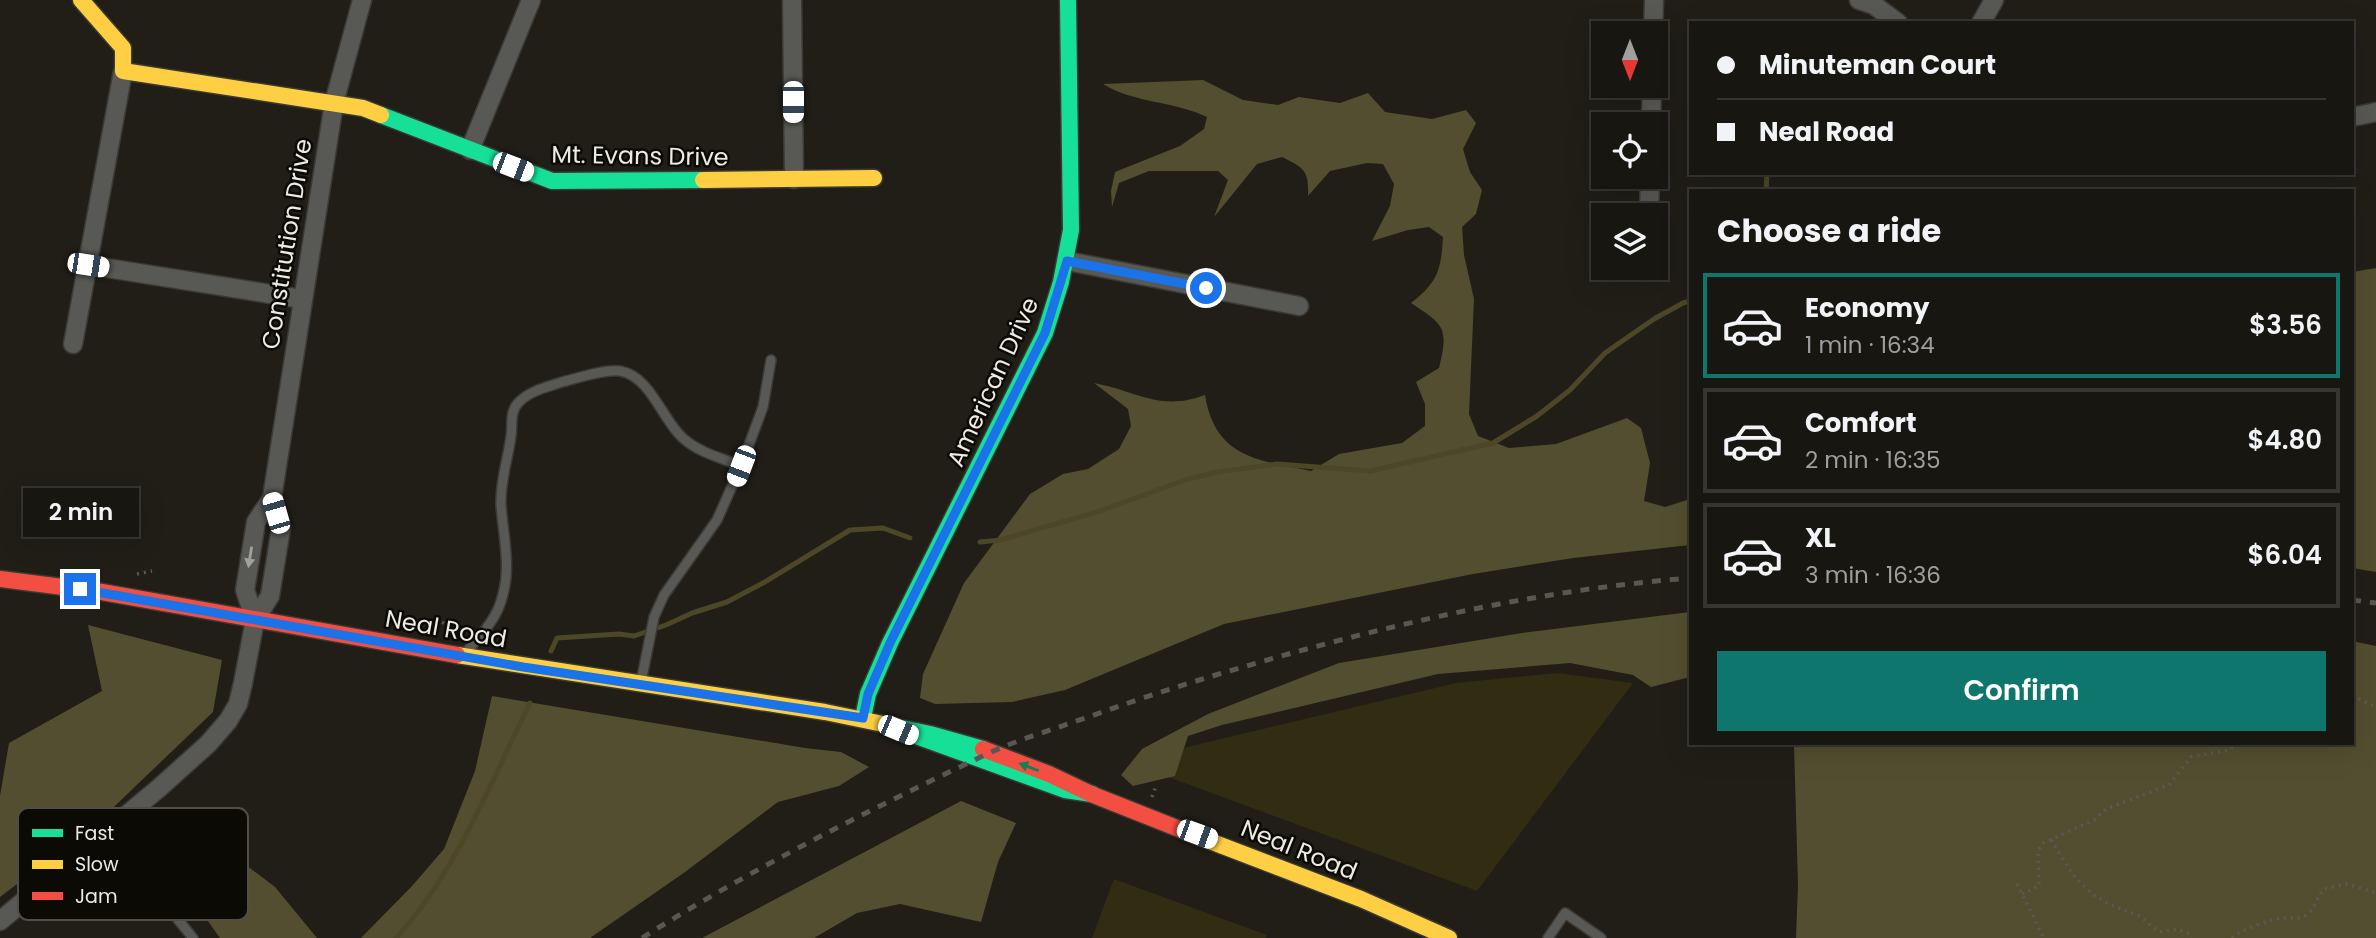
<!DOCTYPE html>
<meta charset="utf-8">
<style>
:root{--surface:#181611;--page:#25231f;--text:#f1f3f6;--muted:#9f9f9f;--line:#363531;--accent:#0f766e}
body{margin:0;font-family:Poppins,sans-serif;background:var(--page);color:var(--text);height:100vh;display:flex;flex-direction:column;font-size:26px;white-space:nowrap}
*{box-sizing:border-box;margin:0}
p{font-size:23px;color:var(--muted)}
.icon{flex:none;width:38px;height:38px;fill:none;stroke:currentColor;stroke-width:2;stroke-linecap:round;stroke-linejoin:round}
.map{position:relative;flex:1;overflow:hidden}
.details{position:absolute;left:1689px;top:189px;width:665px;height:556px;display:flex;flex-direction:column;background:var(--surface);border-radius:0px;box-shadow:0 7px 28px #0002,0 0 0 2px var(--line)}
.details>*{flex:none}
.hud{position:absolute;left:1689px;top:21px;width:665px;height:154px;border-radius:0px;box-shadow:0 7px 28px #0002,0 0 0 2px var(--line);display:grid;align-content:center;height:154px;padding:0 28px;background:var(--surface)}
.needle{width:46px;rotate:180deg}
.fabs{position:absolute;left:1591px;top:21px;display:grid;gap:14px}
.fabs a{display:grid;place-items:center;width:77px;height:77px;border-radius:0px;background:var(--surface);box-shadow:0 7px 28px #0002,0 0 0 2px var(--line);font-size:35px}
.end{position:absolute;width:32px;height:32px;margin:-16px;border:9px solid #1a73e8;background:#fff;box-shadow:0 0 0 4px #fff}
.from{border-radius:50%}
.bubble{position:absolute;height:49px;border-radius:0px;background:var(--surface);box-shadow:0 7px 28px #0002,0 0 0 2px var(--line);font-size:23px;font-weight:600;line-height:49px;text-align:center}
.car{position:absolute;width:21px;height:42px;margin:-21px -10px;border-radius:9px;box-shadow:0 0 5px 2px #0007;background:linear-gradient(#fff 24%,#345 0 40%,#fff 0 76%,#345 0 86%,#fff 0)}
.hud b{display:flex;align-items:center;gap:24px;height:66px;font-size:26px}
.hud b+b{border-top:2px solid var(--line)}
.hud i{width:18px;height:18px;background:var(--text)}
ul{padding:0;list-style:none}
li{display:flex;align-items:center;gap:21px;height:105px;margin:0 14px 10px;padding:0 14px;border:4px solid var(--line);border-radius:0px}
li div{flex:1}
li b{display:block;font-size:26px}
li em{font-style:normal;font-weight:600}
li.current{border-color:var(--accent)}
li>.icon{width:63px;height:63px;stroke-width:1.5}
h2{padding:0 28px;font-size:32px;line-height:84px}
.cta{display:flex;gap:14px;margin-top:auto;padding:14px 28px}
.cta a{flex:1;height:80px;border-radius:0px;background:var(--accent);color:#fff;font-size:28px;font-weight:600;line-height:80px;text-align:center}
.map>svg:first-child{display:block}
.green{fill:#312c12}
.forest{fill:#534e2f}
.lines{fill:none;stroke-linecap:round;stroke-linejoin:round}
.stream{stroke:#4d4728;stroke-width:5}
.lane-casing{stroke:#3c3a34;stroke-width:12}
.street-casing{stroke:#3c3a34;stroke-width:21}
.fast-casing{stroke:#3c3a34;stroke-width:19}
.slow-casing{stroke:#3c3a34;stroke-width:19}
.jam-casing{stroke:#3c3a34;stroke-width:19}
.path{stroke:#5a5a55;stroke-width:3.5;stroke-dasharray:2 5;stroke-linecap:butt}
.lane{stroke:#585855;stroke-width:9}
.street{stroke:#585855;stroke-width:18}
.fast{stroke:#16e098;stroke-width:16}
.slow{stroke:#ffcf43;stroke-width:16}
.jam{stroke:#f24e42;stroke-width:16}
.rail{stroke:#585752;stroke-width:5;stroke-dasharray:9 9;stroke-linecap:butt}
.oneway{fill:#a2a29c}
.oneway2{fill:#128056}
.route{stroke:#1a73e8;stroke-width:9}
.labels{text-anchor:middle;stroke-width:5;stroke-linejoin:round;paint-order:stroke}
.street-label{font-size:24px;fill:#edebe2;stroke:#0c0a05}
.key{fill:#0c0a05;stroke:#504e47;stroke-width:2}
.key-label{font-size:19px;fill:#edebe2}
</style>
<div class="map">
<svg width="2376" height="938" viewBox="0 0 2376 938">
<rect width="100%" height="100%" fill="#201e17"/>
<!-- green -->
<g class="green">
<path d="M1557,673l76,10 -156,208 -317,-117 2,-21 294,-70z"/>
<path d="M1114,879l153,56 -1,3h-174z"/>
</g>
<!-- forest -->
<g class="forest">
<path d="M1203,80l40,20 35,5 21,-8 41,6 28,-10 17,19 47,7 34,-9 10,13 -13,26 7,23 12,18 -6,24 -14,13 2,28 10,44 -5,115 9,22 31,12 47,-4 71,-26 14,10 9,35 -6,38 21,6 25,-8v46l-117,13 -100,16 -249,50 -159,66 -53,12 -77,2 -15,-6 3,-24 41,-91 66,-89 33,-20 25,-5 31,-20 12,-23 -3,-17 -34,-26c43,8 66,29 111,12 10,63 53,65 106,76l28,-17 63,-11 23,-17v-22l-9,-22 23,-14c10,-41 5,-43 -28,-65 27,-21 30,-33 32,-66l-14,-10 -21,3 -36,11 18,-35 4,-22 -11,-20 -16,-1 -37,8 -22,25c1,-26 -4,-28 -26,-39l-25,7 -43,53 14,-37 -10,-9h-69l-30,12 -7,24 -1,-16 4,-19 65,-26 24,-17 3,-12c-33,-16 -74,-14 -104,-33z"/>
<path d="M2376,268v304l-24,-4v-296z"/>
<path d="M1690,612v65l-39,10 -18,-12 -63,-12 -132,11 -216,51 -34,11 -13,40 -42,10 -12,-11 21,-26 66,-35 131,-51 183,-30z"/>
<path d="M88,625l134,35 -9,52 -118,113 -95,72v-101l9,-53 93,-52z"/>
<path d="M2352,641l24,5v292h-580l2,-53 -4,-141h558z"/>
<path d="M492,696l313,52 36,4 28,15 -30,19 -61,16 -93,70 -95,66h-229l51,-52 32,-37 31,-78z"/>
<path d="M961,801l55,22 -18,39 -17,60 -81,-18 -43,9 -43,25h-112z"/>
<path d="M164,837l70,19 41,31 42,51h-97l-57,-80z"/>
</g>
<g class="lines">
<!-- stream -->
<g class="stream">
<path d="M1766,191l1,-18"/>
<path d="M980,542l20,-2 97,-28 88,-32 33,-8 59,-8 93,7 123,-28 44,-27 33,-26 35,-37 49,-34 29,-16 7,-2"/>
<path d="M551,651l6,-13 62,-4 15,2 32,-11 26,-12 35,-11 36,-19 87,-53 33,-2 27,10"/>
<path d="M396,938c60,-65 95,-157 134,-235"/>
</g>
<defs>
<g id="lane">
<path d="M741,466l22,-59 8,-47"/>
<path d="M466,652c16,-18 32,-34 37,-58 8,-29 0,-60 -2,-89 -1,-24 7,-46 10,-69 2,-12 -2,-24 8,-34 12,-12 29,-15 43,-20 16,-4 42,-13 58,-11 31,5 43,51 64,68 16,14 38,19 57,27l-24,54 -53,75 -10,22 -13,65"/>
<path d="M107,832l86,106"/>
<path d="M1548,938l17,-25 36,25"/>
</g>
<g id="street">
<path d="M792,0l2,179"/>
<path d="M1859,0l15,5 24,18"/>
<path d="M1981,23l13,-23"/>
<path d="M1653,33l1,-33"/>
<path d="M2352,117l24,-5"/>
<path d="M1651,124l1,-38"/>
<path d="M470,150l61,-150"/>
<path d="M1649,215l1,-38"/>
<path d="M1067,261l232,45"/>
<path d="M88,265l214,34"/>
<path d="M73,344l50,-273"/>
<path d="M255,620l-10,-30 11,-68 16,-24 62,-395 28,-103"/>
<path d="M0,921l159,-133 49,-44 20,-23 10,-17 5,-21 12,-63 15,-24 11,-68 -9,-30"/>
</g>
<g id="fast">
<path d="M381,115l171,66 151,-1"/>
<path d="M863,718l5,-24 22,-51 155,-310 16,-51 10,-52 -3,-230"/>
<path d="M983,749l-53,-15 -47,-10 182,66 27,4"/>
</g>
<g id="slow">
<path d="M81,0l42,48v23l240,37 18,7"/>
<path d="M703,180l171,-2"/>
<path d="M457,655l368,57 58,12"/>
<path d="M1207,840l154,59 88,39"/>
</g>
<g id="jam">
<path d="M0,579l102,13 355,63"/>
<path d="M983,749l66,25 42,20 116,46"/>
</g>
</defs>
<!-- lane casing -->
<use href="#lane" class="lane-casing"/>
<!-- street casing -->
<use href="#street" class="street-casing"/>
<!-- fast casing -->
<use href="#fast" class="fast-casing"/>
<!-- slow casing -->
<use href="#slow" class="slow-casing"/>
<!-- jam casing -->
<use href="#jam" class="jam-casing"/>
<!-- path -->
<g class="path">
<path d="M137,574l15,-3"/>
<path d="M436,619l26,14"/>
<path d="M2352,700l5,-2 19,9"/>
<path d="M1152,797l4,-11"/>
<path d="M2051,840l22,35 19,19 19,11 29,11 19,16 19,-3 12,5 1,4"/>
<path d="M2017,884l27,54"/>
<path d="M2022,894l17,-8 -1,-35 5,-8 51,-23 12,-11 63,-24 22,-28 39,-7 7,-6"/>
<path d="M2232,938c7,-7 40,-20 51,-20 7,-1 14,2 22,-2 10,-6 11,-18 19,-27l23,-5 29,9"/>
</g>
<!-- lane -->
<use href="#lane" class="lane"/>
<!-- street -->
<use href="#street" class="street"/>
<!-- fast -->
<use href="#fast" class="fast"/>
<!-- slow -->
<use href="#slow" class="slow"/>
<!-- jam -->
<use href="#jam" class="jam"/>
<!-- rail -->
<g class="rail">
<path d="M2352,600l24,3"/>
<path d="M642,938c111,-70 229,-129 347,-185 26,-12 53,-20 79,-29 43,-15 85,-30 128,-43 161,-49 327,-90 494,-103"/>
</g>
</g>
<!-- one-way arrows -->
<defs><path id="oneway-solid" d="M-6-.8H1V-3.2L6.5 0L1 3.2V.8H-6Z" transform="scale(1.75)"/></defs>
<use class="oneway" href="#oneway-solid" transform="translate(250 557) rotate(99)"/>
<use class="oneway2" href="#oneway-solid" transform="translate(1029 767) rotate(-159)"/>
<g class="lines">
<!-- route -->
<path class="route" d="M80,589l443,78 340,51 5,-24 22,-51 155,-310 22,-72 139,27"/>
</g>
<g class="labels">
<!-- street labels -->
<g class="street-label">
<text transform="translate(640 156) rotate(1)" y="8">Mt. Evans Drive</text>
<text transform="translate(287 244) rotate(-81)" y="8">Constitution Drive</text>
<text transform="translate(993 382) rotate(-65)" y="8">American Drive</text>
<text transform="translate(446 629) rotate(10)" y="8">Neal Road</text>
<text transform="translate(1299 850) rotate(22)" y="8">Neal Road</text>
</g>
</g>
<!-- legend -->
<rect x="18" y="808" width="230" height="112" rx="10" class="key"/>
<rect x="32" y="829" width="31" height="8" fill="#16e098"/>
<rect x="32" y="860" width="31" height="9" fill="#ffcf43"/>
<rect x="32" y="892" width="31" height="8" fill="#f24e42"/>
<g class="key-label">
<text x="75" y="840">Fast</text>
<text x="75" y="871">Slow</text>
<text x="75" y="903">Jam</text>
</g>
</svg>
<div class="fabs">
<a><svg class="needle" viewBox="-14 -14 28 28"><path d="M0-13l5 13h-10z" fill="#e53935"/><path d="M0 13l5-13h-10z" fill="#9f9f9f"/></svg></a>
<a><svg class="icon" aria-label="locate" viewBox="0 0 24 24"><circle cx="12" cy="12" r="6"/><path d="M12 2v4M12 18v4M2 12h4M18 12h4"/></svg></a>
<a><svg class="icon" aria-label="layers" viewBox="0 0 24 24"><path d="M12 4l9 5-9 5-9-5zM3 14l9 5 9-5"/></svg></a>
</div>
<i class="end from" style="left:1206px;top:288px"></i>
<i class="end" style="left:80px;top:589px"></i>
<div class="bubble" style="left:23px;top:488px;width:116px">2 min</div>
<i class="car" style="left:793px;top:102px;rotate:180deg"></i>
<i class="car" style="left:513px;top:167px;rotate:111deg"></i>
<i class="car" style="left:88px;top:265px;rotate:99deg"></i>
<i class="car" style="left:741px;top:466px;rotate:201deg"></i>
<i class="car" style="left:276px;top:513px;rotate:344deg"></i>
<i class="car" style="left:898px;top:730px;rotate:113deg"></i>
<i class="car" style="left:1197px;top:834px;rotate:110deg"></i>
<div class="hud">
<b><i class="from"></i>Minuteman Court</b>
<b><i></i>Neal Road</b>
</div>
<section class="details">
<h2>Choose a ride</h2>
<ul>
<li class="current"><svg class="icon" aria-label="car" viewBox="0 0 24 24"><path d="M5 17H2v-5l4-1 3-4h7l3 4 3 1v5h-3M9 17h6M6 11h13"/><circle cx="7" cy="17" r="2"/><circle cx="17" cy="17" r="2"/></svg><div><b>Economy</b><p>1 min · 16:34</p></div><em>$3.56</em></li>
<li><svg class="icon" aria-label="car" viewBox="0 0 24 24"><path d="M5 17H2v-5l4-1 3-4h7l3 4 3 1v5h-3M9 17h6M6 11h13"/><circle cx="7" cy="17" r="2"/><circle cx="17" cy="17" r="2"/></svg><div><b>Comfort</b><p>2 min · 16:35</p></div><em>$4.80</em></li>
<li><svg class="icon" aria-label="car" viewBox="0 0 24 24"><path d="M5 17H2v-5l4-1 3-4h7l3 4 3 1v5h-3M9 17h6M6 11h13"/><circle cx="7" cy="17" r="2"/><circle cx="17" cy="17" r="2"/></svg><div><b>XL</b><p>3 min · 16:36</p></div><em>$6.04</em></li>
</ul>
<div class="cta"><a>Confirm</a></div>
</section>
</div>
